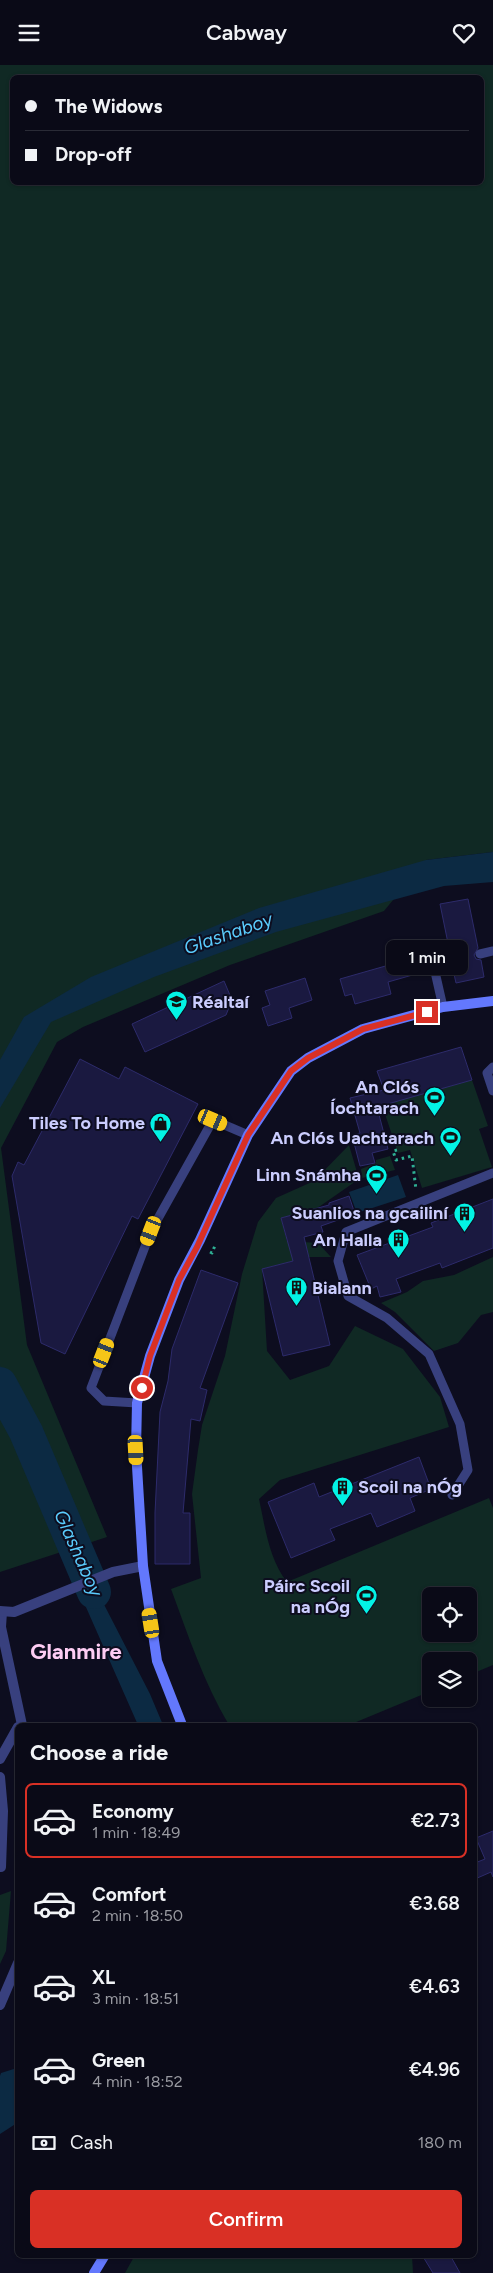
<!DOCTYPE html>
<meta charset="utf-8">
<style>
:root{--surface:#0a0a17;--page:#181824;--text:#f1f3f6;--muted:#999aa1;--line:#2a2b36;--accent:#d93025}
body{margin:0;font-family:Figtree,sans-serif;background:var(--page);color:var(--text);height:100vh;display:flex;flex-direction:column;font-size:19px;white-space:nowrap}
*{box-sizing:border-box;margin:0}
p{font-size:16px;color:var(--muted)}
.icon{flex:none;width:28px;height:28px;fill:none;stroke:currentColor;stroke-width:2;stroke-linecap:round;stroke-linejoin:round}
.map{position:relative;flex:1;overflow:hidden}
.drawer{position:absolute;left:15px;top:1658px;width:462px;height:535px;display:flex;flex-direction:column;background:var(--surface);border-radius:8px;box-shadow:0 1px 4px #0004,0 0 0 1px var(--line)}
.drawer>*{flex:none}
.guide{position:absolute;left:10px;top:10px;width:474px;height:110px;border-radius:8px;box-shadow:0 1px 4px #0004,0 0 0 1px var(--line);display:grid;align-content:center;height:110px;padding:0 15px;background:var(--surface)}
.tools{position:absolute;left:422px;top:1522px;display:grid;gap:10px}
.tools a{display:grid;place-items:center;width:55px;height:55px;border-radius:8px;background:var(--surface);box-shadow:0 1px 4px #0004,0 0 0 1px var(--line);font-size:25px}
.end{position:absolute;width:22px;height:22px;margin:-11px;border:6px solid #d93025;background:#fff;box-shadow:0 0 0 2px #fff}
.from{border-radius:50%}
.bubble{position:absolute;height:35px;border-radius:8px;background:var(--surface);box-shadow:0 1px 4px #0004,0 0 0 1px var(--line);font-size:16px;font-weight:600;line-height:35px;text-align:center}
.car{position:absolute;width:15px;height:30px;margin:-15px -8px;border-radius:6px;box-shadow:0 0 4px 1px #0007;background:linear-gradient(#f5c518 24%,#345 0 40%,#f5c518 0 76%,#345 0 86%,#f5c518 0)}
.guide b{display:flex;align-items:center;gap:18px;height:48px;font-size:19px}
.guide b+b{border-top:1px solid var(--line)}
.guide i{width:12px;height:12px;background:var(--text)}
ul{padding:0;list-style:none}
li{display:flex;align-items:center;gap:15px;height:75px;margin:0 10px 8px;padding:0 5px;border:2px solid transparent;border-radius:8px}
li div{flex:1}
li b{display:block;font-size:19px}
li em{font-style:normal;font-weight:600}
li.active{border-color:var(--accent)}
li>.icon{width:45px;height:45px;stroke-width:1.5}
h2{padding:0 15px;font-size:22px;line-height:60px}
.pay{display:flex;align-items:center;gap:12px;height:55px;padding:0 15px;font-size:19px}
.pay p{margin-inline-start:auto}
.action{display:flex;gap:10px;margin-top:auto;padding:10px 15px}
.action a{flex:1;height:58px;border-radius:8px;background:var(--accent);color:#fff;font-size:20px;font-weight:600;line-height:58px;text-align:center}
header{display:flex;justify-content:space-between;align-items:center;height:65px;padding:0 15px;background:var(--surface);font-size:22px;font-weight:600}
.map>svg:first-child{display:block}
.green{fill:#102924;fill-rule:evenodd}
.water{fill:#0c2a43}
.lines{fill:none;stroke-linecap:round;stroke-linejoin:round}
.river{stroke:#0c2a43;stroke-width:34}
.building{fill:#1a1940;stroke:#2d2b6b}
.path{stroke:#2eaf93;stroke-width:3;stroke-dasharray:2.5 4;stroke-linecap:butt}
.service{stroke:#38407e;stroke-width:9}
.minor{stroke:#38407e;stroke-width:10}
.tertiary{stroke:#38407e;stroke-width:10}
.secondary{stroke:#6378fd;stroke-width:10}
.route{stroke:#d93025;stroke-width:6}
.labels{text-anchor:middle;stroke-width:4;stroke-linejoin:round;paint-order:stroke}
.poi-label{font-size:18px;font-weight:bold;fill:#cbcdfe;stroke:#0d0d1f;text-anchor:end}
.water-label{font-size:19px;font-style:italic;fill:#5accfd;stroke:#0d0d1f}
.district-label{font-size:22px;font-weight:bold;fill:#fecdf4;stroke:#0d0d1f}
</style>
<header><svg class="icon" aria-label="menu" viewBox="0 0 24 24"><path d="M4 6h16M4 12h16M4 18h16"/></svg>Cabway<svg class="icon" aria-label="heart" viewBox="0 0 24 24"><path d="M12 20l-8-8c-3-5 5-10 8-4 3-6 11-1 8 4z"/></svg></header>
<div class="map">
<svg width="493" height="2208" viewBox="0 0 493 2208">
<rect width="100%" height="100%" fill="#0d0d1f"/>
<!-- green -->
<g class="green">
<path d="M0,0h493v787l-67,8 -42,51 -154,54 -147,62 -26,15 -56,106 26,197 80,192 -107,35zM12,12h469v106h-469z"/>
<path d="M472,1015l16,46 -9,3 13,38 -70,21 -12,-38 -12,3 -16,-48z"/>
<path d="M349,1080l10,34 -43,30 -35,9 6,23 31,2 13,14h-22l-47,12 5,82 23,29 39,-14 26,-40 48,23 37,48 9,30 -169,53 -21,19c6,28 10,60 28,83l202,-84 4,10v157l-24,10v-14h-38v30l-82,34h-120c-25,-42 -41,-90 -58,-136l30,-11 -9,-84 6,-44 4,-25 23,-69 17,-82 16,-52 18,-24 38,-17zM431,1531h38v38h-38z"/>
<path d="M390,1091l5,14 -33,8 -1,-9 15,-6v-3z"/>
<path d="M493,1192v55l-12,3 -23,28 -24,8 -39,-39 -14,-9 26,-11 16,-11 31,-6z"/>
<path d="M11,1826l-5,60 -6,13v-69z"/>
<path d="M135,2190h277l1,18h-288z"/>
</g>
<!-- water -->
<g class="water">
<path d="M493,787v30l-49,4 -168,46 -122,45 -103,45 -51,86v-48l24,-43 67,-40 168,-69 167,-48z"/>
<path d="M398,1110l8,22 -49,16 -8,-21z"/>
<path d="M0,1300l5,29 71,156 74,144 13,31h-25l-105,-238 -33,-82z"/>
<path d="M17,2003v55l-17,11v-58l1,-3z"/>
</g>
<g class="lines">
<!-- river -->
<path class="river" d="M0,1319l26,48 68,160"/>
</g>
<!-- building -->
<g class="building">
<path d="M468,834l10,49 -4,7 2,4 5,1 3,17 -28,6 -4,-18 4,-2 1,-5 -2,-4 -5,-1 -10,-49z"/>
<path d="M409,881l7,28 -28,8 3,12 -36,10 -3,-10 -7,2 -5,-17 56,-16 -3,-13z"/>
<path d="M305,913l7,22 -23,8 3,10 -24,8 -6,-18 8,-3 -5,-14z"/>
<path d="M224,916l8,19 -6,15 -81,37 -13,-28z"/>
<path d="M461,982l11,33 -95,27 11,42 -16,4 3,10 -15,3 -8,-31 8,-2 -10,-35 34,-8 -7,-19z"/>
<path d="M80,994l39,20 6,-12 73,37 -60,115 -6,-3 -67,138 -24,-11 -29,-167 6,-14 6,3z"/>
<path d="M349,1131l6,18 -34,12 2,6 -19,5 26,108 -47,11 -21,-87 31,-8 -12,-43 48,-13v-2z"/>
<path d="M493,1134v49l-51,20 -2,-5 -44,16 5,13 -21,5 -3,-11 -6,3 -14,-34 76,-28 -2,-4z"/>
<path d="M201,1205l37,13 -38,105 7,2 -7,31 -9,-2 -8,94h7v51h-35v-51l5,-101 8,-31 4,-32z"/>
<path d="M419,1392l12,32 -21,9 5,13 -38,16 -6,-14 -41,16 5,11 -44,18 -23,-56 46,-19 5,14z"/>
<path d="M493,1766v46l-2,-5 -16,7v-16l10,-4 -9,-21z"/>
<path d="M422,2190h28l10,18h-27z"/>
</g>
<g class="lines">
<!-- path -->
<g class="path">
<path d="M397,1085l-4,1 3,9 16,-4 4,34"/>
<path d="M210,1187l2,1 4,-10"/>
</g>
<!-- service -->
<g class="service">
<path d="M480,889l13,-3"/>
<path d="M443,942l-10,-44 18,-4"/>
<path d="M493,1002l-6,6 6,18"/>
<path d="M137,1338l-33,-2 -13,-13 60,-157 62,-111 35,15"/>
<path d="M452,1430l16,-25 -8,-46 -31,-70 -42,-36 -39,-22 -10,-35 8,-29 147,-59"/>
</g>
<!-- minor -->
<g class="minor">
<path d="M2,1547l-1,15 21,98"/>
<path d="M0,1694l18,-32"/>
<path d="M0,1712l3,34 -2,56"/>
<path d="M0,1940l18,-42"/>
</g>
<!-- tertiary -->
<path class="tertiary" d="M0,1546l14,1 99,-40 30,-6"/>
<!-- secondary -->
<g class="secondary">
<path d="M182,1660l-25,-64 -14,-95 -7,-116 1,-47 13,-47 29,-76 21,-40 48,-105 43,-64 17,-13 55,-29 80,-22 50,-6"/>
<path d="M94,2208l11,-18"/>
</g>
</g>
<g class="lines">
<!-- route -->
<path class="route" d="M142,1323l8,-32 29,-76 18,-33 51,-112 43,-64 17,-13 55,-29 64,-17"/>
</g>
<!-- icons -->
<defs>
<symbol id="school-pin" viewBox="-11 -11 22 30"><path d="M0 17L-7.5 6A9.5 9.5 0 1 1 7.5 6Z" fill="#03f3e5" stroke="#0d0d1f"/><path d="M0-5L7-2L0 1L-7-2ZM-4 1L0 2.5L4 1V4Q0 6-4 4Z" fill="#111"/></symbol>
<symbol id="stadium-pin" viewBox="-11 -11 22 30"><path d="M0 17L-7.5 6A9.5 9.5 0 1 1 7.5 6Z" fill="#03f3e5" stroke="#0d0d1f"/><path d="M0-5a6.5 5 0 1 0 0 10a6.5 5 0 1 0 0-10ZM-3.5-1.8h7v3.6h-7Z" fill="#111"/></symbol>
<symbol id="shop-pin" viewBox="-11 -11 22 30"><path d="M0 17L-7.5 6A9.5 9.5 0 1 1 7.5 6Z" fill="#03f3e5" stroke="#0d0d1f"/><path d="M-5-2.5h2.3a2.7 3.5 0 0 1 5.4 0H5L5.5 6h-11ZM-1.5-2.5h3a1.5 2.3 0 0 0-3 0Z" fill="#111"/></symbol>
<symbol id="building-pin" viewBox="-11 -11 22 30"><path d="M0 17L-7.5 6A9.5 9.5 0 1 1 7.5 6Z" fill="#03f3e5" stroke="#0d0d1f"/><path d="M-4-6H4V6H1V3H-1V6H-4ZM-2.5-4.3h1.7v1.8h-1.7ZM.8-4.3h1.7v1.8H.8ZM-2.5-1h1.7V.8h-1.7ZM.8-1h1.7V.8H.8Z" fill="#111"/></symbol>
</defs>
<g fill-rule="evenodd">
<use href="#school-pin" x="164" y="924" width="25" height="34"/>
<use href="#stadium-pin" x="422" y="1020" width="25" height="34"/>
<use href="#shop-pin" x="148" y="1046" width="25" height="34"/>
<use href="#stadium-pin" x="438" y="1060" width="25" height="34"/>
<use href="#stadium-pin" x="364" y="1098" width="25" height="34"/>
<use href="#building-pin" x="452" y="1136" width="25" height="34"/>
<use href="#building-pin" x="386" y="1162" width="25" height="34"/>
<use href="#building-pin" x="284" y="1210" width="25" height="34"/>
<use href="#building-pin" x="330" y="1410" width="25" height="34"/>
<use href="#stadium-pin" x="354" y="1518" width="25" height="34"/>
</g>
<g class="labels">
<!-- poi labels -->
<g class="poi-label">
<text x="192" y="943" text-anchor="start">Réaltaí</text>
<text x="419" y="1028">An Clós<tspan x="419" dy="21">Íochtarach</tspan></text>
<text x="145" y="1064">Tiles To Home</text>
<text x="434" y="1079">An Clós Uachtarach</text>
<text x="361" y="1116">Linn Snámha</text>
<text x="448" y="1154">Suanlios na gcailiní</text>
<text x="382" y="1181">An Halla</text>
<text x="312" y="1229" text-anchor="start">Bialann</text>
<text x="358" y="1428" text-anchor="start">Scoil na nÓg</text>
<text x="350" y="1527">Páirc Scoil<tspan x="350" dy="21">na nÓg</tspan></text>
</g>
<!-- water labels -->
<g class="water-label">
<text transform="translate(228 868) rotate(-19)" y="7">Glashaboy</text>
<text transform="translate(79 1488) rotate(66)" y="7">Glashaboy</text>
</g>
<!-- district labels -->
<g class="district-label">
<text x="76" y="1594">Glanmire</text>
</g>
</g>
</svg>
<div class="tools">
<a><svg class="icon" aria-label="locate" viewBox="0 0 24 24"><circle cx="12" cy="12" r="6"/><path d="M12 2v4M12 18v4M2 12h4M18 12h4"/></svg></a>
<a><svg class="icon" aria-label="layers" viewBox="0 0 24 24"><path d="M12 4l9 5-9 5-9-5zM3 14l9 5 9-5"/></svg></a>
</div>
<i class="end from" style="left:142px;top:1323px"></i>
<i class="end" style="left:427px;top:947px"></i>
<div class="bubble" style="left:386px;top:875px;width:82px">1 min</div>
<i class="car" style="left:213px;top:1055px;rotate:113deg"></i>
<i class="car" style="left:151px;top:1166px;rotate:201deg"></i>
<i class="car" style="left:104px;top:1288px;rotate:21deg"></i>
<i class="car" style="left:136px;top:1385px;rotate:177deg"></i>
<i class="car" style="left:151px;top:1558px;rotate:351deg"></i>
<div class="guide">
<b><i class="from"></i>The Widows</b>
<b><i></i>Drop-off</b>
</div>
<section class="drawer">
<h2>Choose a ride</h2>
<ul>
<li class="active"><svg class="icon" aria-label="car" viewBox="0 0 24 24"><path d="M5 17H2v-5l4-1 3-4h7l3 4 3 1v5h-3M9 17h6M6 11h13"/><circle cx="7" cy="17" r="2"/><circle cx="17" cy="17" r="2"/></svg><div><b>Economy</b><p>1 min · 18:49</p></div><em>€2.73</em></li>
<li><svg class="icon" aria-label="car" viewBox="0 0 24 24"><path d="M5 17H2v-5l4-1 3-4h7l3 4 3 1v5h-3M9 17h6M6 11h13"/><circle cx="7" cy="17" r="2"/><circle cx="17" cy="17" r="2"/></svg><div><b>Comfort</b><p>2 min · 18:50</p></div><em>€3.68</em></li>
<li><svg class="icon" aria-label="car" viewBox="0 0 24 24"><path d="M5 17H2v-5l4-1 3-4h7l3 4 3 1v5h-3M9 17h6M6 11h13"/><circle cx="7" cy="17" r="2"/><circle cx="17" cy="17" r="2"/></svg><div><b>XL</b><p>3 min · 18:51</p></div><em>€4.63</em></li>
<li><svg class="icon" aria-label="car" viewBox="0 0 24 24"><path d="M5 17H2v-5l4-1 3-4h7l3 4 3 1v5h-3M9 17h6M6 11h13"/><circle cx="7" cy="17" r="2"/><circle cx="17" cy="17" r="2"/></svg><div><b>Green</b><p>4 min · 18:52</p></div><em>€4.96</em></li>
</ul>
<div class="pay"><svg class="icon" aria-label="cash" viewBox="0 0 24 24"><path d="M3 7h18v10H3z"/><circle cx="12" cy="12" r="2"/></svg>Cash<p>180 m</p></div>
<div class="action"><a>Confirm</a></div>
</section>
</div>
